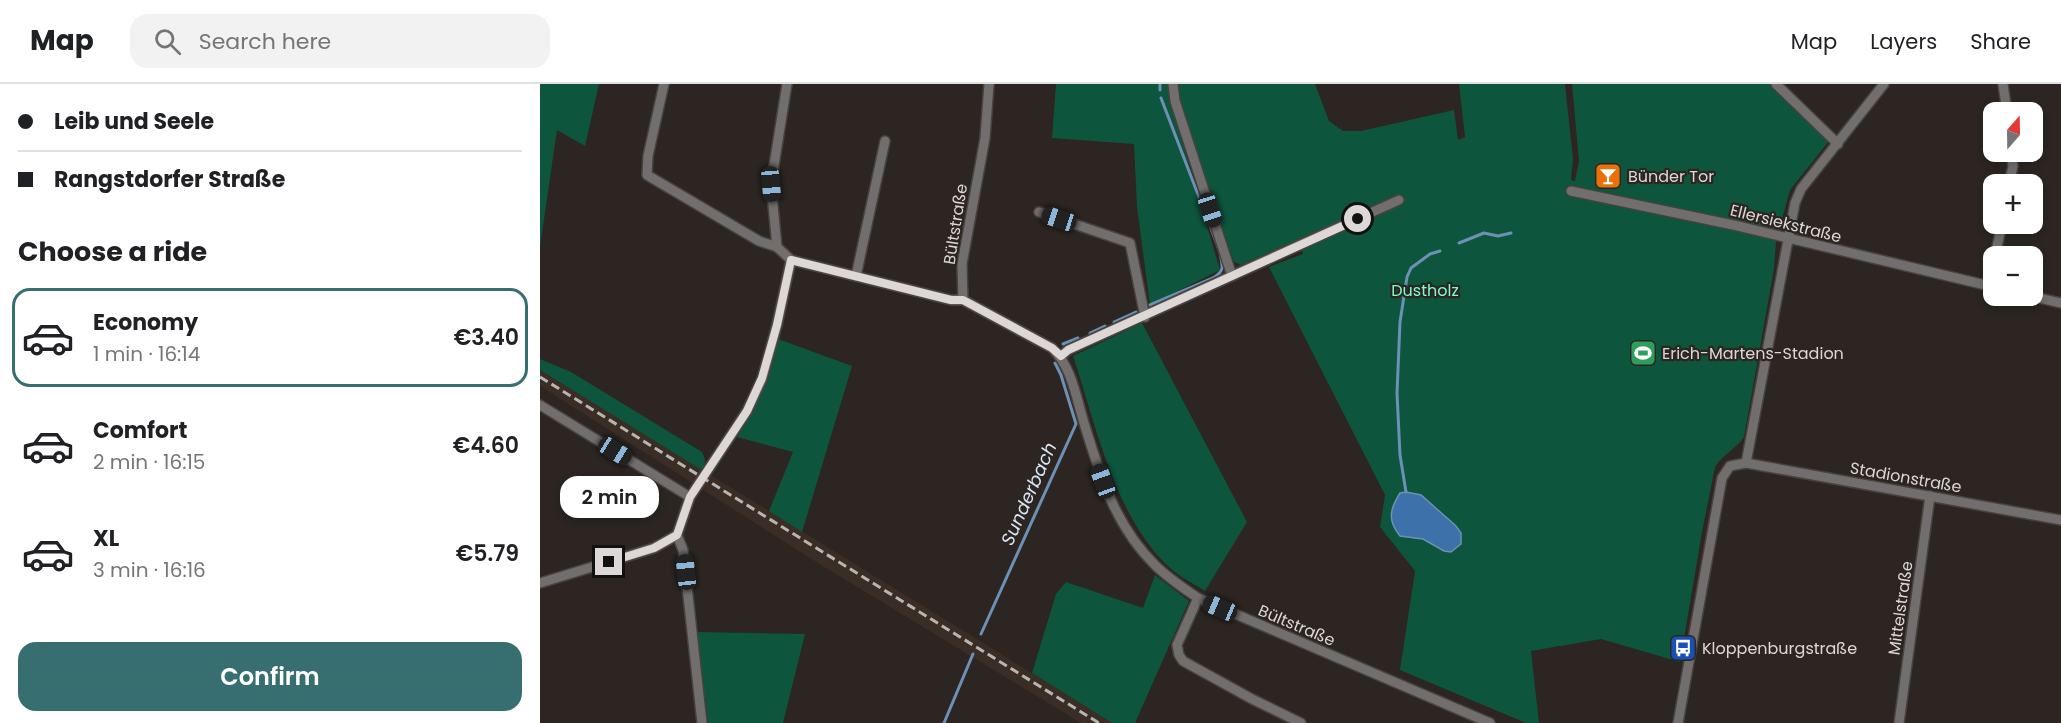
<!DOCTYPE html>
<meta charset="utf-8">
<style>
:root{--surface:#fff;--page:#f2f2f2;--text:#202124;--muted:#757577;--line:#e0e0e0;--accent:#376e6f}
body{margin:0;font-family:Poppins,sans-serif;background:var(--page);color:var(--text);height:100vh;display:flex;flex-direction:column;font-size:22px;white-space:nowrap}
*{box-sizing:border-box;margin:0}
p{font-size:20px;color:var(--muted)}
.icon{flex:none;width:33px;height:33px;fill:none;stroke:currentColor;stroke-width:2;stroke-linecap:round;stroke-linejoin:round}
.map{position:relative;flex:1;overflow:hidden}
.drawer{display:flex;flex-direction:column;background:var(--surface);width:540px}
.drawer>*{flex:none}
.hud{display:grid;align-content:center;height:132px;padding:0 18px;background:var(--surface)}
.needle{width:39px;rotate:20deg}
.controls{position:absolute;left:1443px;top:18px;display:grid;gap:12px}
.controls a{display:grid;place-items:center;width:60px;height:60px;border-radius:12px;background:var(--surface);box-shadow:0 3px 9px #0003;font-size:30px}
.end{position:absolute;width:27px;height:27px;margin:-14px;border:8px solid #ddd8d5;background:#111;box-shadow:0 0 0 3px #111}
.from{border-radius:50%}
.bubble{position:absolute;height:42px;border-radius:18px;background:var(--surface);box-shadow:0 3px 9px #0003;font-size:20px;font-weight:600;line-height:42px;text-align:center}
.car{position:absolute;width:18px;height:36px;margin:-18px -9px;border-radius:8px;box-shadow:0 0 4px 2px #0007;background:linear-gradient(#222 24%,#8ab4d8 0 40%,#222 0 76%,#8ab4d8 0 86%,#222 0)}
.hud b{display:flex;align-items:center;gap:21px;height:57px;font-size:22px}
.hud b+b{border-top:2px solid var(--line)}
.hud i{width:15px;height:15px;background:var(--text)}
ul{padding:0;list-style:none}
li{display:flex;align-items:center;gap:18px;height:99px;margin:0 12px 9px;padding:0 6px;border:3px solid transparent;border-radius:18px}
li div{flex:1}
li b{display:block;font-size:22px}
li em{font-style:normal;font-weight:600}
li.on{border-color:var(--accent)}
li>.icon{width:54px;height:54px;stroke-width:1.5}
h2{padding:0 18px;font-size:27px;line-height:72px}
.cta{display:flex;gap:12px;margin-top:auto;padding:12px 18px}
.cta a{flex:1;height:69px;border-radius:18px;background:var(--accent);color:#fff;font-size:24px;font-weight:600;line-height:69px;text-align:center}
header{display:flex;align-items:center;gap:36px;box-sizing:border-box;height:84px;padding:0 30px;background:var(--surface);border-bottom:2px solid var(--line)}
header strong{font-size:28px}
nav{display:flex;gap:33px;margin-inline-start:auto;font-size:21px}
.search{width:420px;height:54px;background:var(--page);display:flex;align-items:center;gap:15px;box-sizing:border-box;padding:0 21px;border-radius:18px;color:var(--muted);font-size:22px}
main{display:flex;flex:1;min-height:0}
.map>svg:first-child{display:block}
.built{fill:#392d25}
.green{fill:#0e553d}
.water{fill:#3c71a9;stroke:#6c90b6;stroke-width:1.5}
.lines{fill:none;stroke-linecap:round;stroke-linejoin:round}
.stream{stroke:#6c90b6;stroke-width:3}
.minor-casing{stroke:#48423e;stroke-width:12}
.minor{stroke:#726e6d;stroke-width:9}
.rail{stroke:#b9b4b0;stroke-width:3;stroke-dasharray:9 4.5;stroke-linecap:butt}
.route{stroke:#ddd8d5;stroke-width:8}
.labels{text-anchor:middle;stroke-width:4.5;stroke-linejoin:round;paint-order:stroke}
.poi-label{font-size:16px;fill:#ddd8d5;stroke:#2c2521;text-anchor:start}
.street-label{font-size:16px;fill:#ddd8d5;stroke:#2c2521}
.park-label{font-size:16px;fill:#7ffdcb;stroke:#2c2521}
.water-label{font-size:18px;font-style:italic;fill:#d8e6f6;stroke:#2c2521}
</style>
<header>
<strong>Map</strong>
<div class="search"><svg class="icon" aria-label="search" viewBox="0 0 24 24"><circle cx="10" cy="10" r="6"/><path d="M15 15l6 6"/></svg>Search here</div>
<nav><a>Map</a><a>Layers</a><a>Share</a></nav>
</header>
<main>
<section class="drawer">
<div class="hud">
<b><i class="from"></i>Leib und Seele</b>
<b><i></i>Rangstdorfer Straße</b>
</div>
<h2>Choose a ride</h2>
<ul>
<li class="on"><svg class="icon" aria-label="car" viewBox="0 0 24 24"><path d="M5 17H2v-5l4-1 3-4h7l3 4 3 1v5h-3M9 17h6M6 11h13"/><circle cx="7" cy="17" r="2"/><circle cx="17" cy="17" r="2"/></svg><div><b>Economy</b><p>1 min · 16:14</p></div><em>€3.40</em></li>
<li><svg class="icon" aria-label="car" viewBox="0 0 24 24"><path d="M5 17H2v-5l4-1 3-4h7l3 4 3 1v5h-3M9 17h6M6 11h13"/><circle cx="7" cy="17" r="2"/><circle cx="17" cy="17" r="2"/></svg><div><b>Comfort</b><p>2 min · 16:15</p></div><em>€4.60</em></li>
<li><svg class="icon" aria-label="car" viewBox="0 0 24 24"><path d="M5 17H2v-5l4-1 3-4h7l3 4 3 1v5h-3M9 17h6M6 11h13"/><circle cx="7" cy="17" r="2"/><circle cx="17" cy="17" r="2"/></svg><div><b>XL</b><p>3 min · 16:16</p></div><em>€5.79</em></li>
</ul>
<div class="cta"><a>Confirm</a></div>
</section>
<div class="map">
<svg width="1521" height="639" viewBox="0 0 1521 639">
<rect width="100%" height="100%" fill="#2c2521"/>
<!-- built -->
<path class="built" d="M0,286l440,271 132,82h-31l-260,-158 -281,-179z"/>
<!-- green -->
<g class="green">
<path d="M0,0h59l-14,62 -28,-16 -17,117z"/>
<path d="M516,0h114l2,23 48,163 -70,35 -13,-98 -3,-63 -82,-6z"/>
<path d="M638,0h137l14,37 14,10h18l93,-21 4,30 7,-3 -6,-53h106l8,75 -2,21 4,1 4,-20 -7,-77h199l58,57 -39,49 -14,51 -2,28 -30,168c-8,12 -22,18 -29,30l-13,65 -22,130 -79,-23 -70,12 8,72h-13l-126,-53 15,-99 -35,-44 5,-32 -116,-228 34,-13 -4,-15 -58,26 -7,-3 -52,-150z"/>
<path d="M602,239l105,199 -42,69c-11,-7 -25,-14 -35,-23 -55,-50 -74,-143 -97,-212z"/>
<path d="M238,255l74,27 -50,166 -33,-21 24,-59 -56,-15c21,-33 32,-61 41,-98z"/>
<path d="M0,275l31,13 131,80 3,8v12l-165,-102z"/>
<path d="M615,491l34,26 -54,122h-23l-80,-50 24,-79 10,-12 77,26z"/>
<path d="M157,548l108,2 -22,89h-75z"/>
</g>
<!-- water -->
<path class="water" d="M866,408l15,3 35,31 5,7v11l-10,8 -7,-1 -21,-12 -23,-3c-13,-16 -10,-27 0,-43z"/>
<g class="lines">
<!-- stream -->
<g class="stream">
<path d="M620,6v-6"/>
<path d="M919,159l25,-10 14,3 13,-3"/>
<path d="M610,221l63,-27c13,-8 9,-12 7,-26l-59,-154"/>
<path d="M574,238l22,-10"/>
<path d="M550,249l15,-7"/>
<path d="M523,260l15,-6"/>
<path d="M866,408l-6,-37 -3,-62 3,-71 7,-45 4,-9 19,-14 10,-3"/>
<path d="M441,550l95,-210 -15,-49 -6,-12"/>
<path d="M404,639l29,-69"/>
</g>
<defs>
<g id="minor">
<path d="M124,0l-16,72 -1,19 112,66 18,6"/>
<path d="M247,0l-16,100 6,63 14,13 160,40h12l89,48c20,19 24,49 32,75 16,52 31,103 71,142 13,13 28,23 43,33l292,125"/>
<path d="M633,0l2,17 57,175"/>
<path d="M1236,0l62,60"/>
<path d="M1463,0l4,28"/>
<path d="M1469,100l4,-18 -2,-14"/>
<path d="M1031,107l167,35 256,61"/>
<path d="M499,128l91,31 15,74"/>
<path d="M1455,172l7,-32"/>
<path d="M316,192l29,-135"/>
<path d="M1449,202l5,-22"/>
<path d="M1490,212l31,7"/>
<path d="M423,216l-1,-36 23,-126 4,-54"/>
<path d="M521,272l7,-6 331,-150"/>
<path d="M0,321l150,92"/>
<path d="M1206,379l315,57"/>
<path d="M137,451l6,15 19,173"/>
<path d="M0,499l114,-35 23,-13 13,-38 57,-86 15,-32 15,-54 14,-65"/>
<path d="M658,514l-21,47 2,10 4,6 69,38 49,24"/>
<path d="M1138,639l44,-245 8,-12 16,-3 49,-260 6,-14 83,-105"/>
<path d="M1359,639l31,-227"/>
</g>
</defs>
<!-- minor casing -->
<use href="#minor" class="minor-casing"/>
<!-- minor -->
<use href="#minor" class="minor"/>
<!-- rail -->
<path class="rail" d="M0,293l559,346"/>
</g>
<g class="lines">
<!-- route -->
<path class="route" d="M69,478l45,-14 23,-13 13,-38 57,-86 15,-33 15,-53 14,-65 160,40h12l89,48 9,8 7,-6 290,-131"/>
</g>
<!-- icons -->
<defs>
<symbol id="bar-square" viewBox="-11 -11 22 22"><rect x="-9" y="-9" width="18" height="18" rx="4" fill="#e8710a" stroke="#2c2521"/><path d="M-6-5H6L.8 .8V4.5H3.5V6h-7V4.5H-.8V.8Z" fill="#fff"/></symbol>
<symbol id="stadium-square" viewBox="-11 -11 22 22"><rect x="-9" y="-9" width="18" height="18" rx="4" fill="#2e9e5b" stroke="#2c2521"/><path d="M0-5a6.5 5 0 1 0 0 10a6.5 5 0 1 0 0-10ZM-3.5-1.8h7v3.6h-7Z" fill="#fff"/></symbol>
<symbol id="bus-square" viewBox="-11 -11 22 22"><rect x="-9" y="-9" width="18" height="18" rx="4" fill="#1a4fb4" stroke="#2c2521"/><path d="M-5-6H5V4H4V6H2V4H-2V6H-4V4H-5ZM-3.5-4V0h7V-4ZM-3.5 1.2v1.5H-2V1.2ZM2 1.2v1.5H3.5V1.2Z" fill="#fff"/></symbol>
</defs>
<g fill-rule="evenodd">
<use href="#bar-square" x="1053" y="77" width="30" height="30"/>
<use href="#stadium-square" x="1088" y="254" width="30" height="30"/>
<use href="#bus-square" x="1128" y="549" width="30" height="30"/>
</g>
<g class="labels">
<!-- poi labels -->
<g class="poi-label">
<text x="1088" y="98">Bünder Tor</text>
<text x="1122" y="275">Erich-Martens-Stadion</text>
<text x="1162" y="570">Kloppenburgstraße</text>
</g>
<!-- street labels -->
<g class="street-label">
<text transform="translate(1246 139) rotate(14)" y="6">Ellersiekstraße</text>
<text transform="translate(415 140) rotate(-81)" y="6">Bültstraße</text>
<text transform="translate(1366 393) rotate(10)" y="6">Stadionstraße</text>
<text transform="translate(1360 524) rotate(-82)" y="6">Mittelstraße</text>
<text transform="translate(757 541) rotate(23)" y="6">Bültstraße</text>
</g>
<!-- park labels -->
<g class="park-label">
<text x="885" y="212">Dustholz</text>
</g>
<!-- water labels -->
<g class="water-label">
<text transform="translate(489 410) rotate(-66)" y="6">Sunderbach</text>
</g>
</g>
</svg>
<div class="controls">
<a><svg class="needle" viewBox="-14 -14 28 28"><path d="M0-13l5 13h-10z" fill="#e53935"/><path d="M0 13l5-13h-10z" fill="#757577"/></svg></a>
<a>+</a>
<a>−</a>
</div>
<i class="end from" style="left:818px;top:135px"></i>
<i class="end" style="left:69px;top:478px"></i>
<div class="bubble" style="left:20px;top:392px;width:99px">2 min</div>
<i class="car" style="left:231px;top:100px;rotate:175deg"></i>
<i class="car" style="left:670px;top:126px;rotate:162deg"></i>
<i class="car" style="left:519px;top:135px;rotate:288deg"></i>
<i class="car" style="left:75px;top:367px;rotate:122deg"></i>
<i class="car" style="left:563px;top:397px;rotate:340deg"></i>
<i class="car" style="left:146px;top:488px;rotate:354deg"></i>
<i class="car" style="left:680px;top:524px;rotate:293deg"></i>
</div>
</main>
